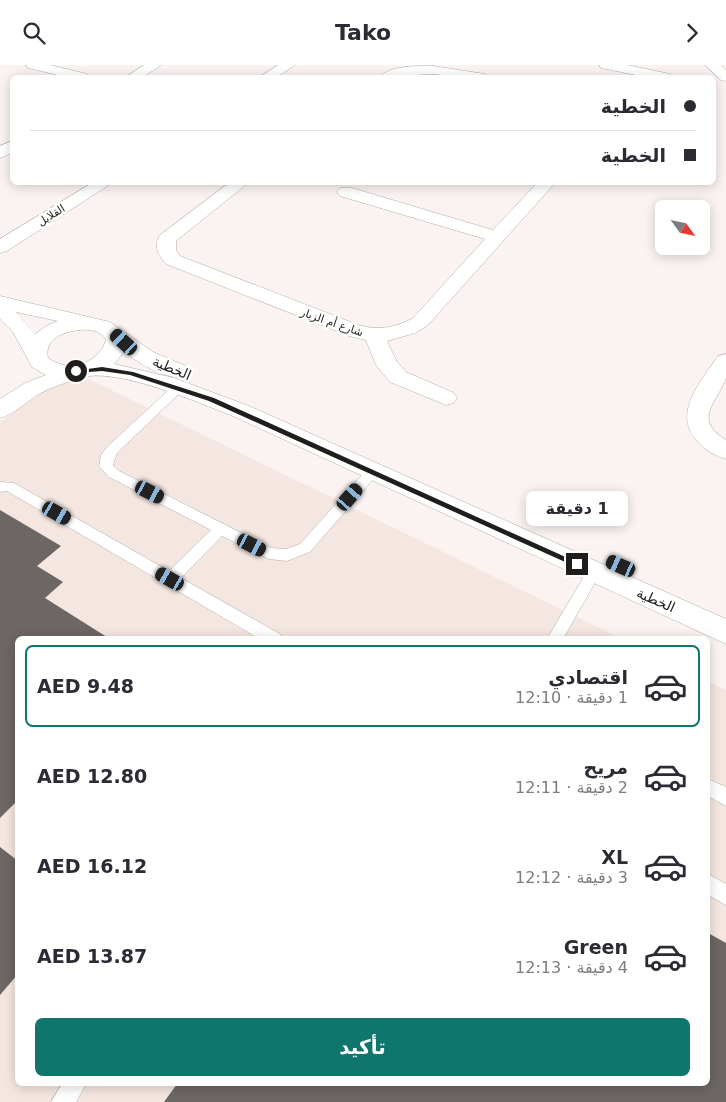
<!DOCTYPE html>
<html lang="ar">
<meta charset="utf-8">
<style>
:root{--surface:#fff;--page:#f7f7f7;--text:#2b2b33;--muted:#7c7c81;--line:#e1e1e2;--accent:#0f766e}
body{margin:0;font-family:"DejaVu Sans",Cairo,sans-serif;background:var(--page);color:var(--text);direction:rtl;height:100vh;display:flex;flex-direction:column;font-size:19px;white-space:nowrap}
*{box-sizing:border-box;margin:0}
p{font-size:16px;color:var(--muted)}
.icon{flex:none;width:28px;height:28px;fill:none;stroke:currentColor;stroke-width:2;stroke-linecap:round;stroke-linejoin:round}
.map{position:relative;flex:1;overflow:hidden;direction:ltr}
.side{position:absolute;left:15px;top:571px;width:695px;height:450px;display:flex;flex-direction:column;background:var(--surface);border-radius:8px;box-shadow:0 2px 12px #0003;direction:rtl}
.side>*{flex:none}
.guide{position:absolute;left:10px;top:10px;width:706px;height:110px;border-radius:8px;box-shadow:0 2px 12px #0003;direction:rtl;display:grid;align-content:center;height:110px;padding:0 20px;background:var(--surface)}
.needle{width:32px;rotate:123deg}
.tools{position:absolute;left:655px;top:135px;display:grid;gap:10px}
.tools a{display:grid;place-items:center;width:55px;height:55px;border-radius:8px;background:var(--surface);box-shadow:0 2px 12px #0003;font-size:25px}
.end{position:absolute;width:22px;height:22px;margin:-11px;border:6px solid #201e1d;background:#fff;box-shadow:0 0 0 2px #fff}
.from{border-radius:50%}
.bubble{position:absolute;height:35px;border-radius:8px;background:var(--surface);box-shadow:0 2px 12px #0003;font-size:16px;font-weight:700;line-height:35px;text-align:center;direction:rtl}
.car{position:absolute;width:15px;height:30px;margin:-15px -8px;border-radius:6px;box-shadow:0 0 4px 1px #0007;background:linear-gradient(#222 24%,#8ab4d8 0 40%,#222 0 76%,#8ab4d8 0 86%,#222 0)}
.guide b{display:flex;align-items:center;gap:18px;height:48px;font-size:19px}
.guide b+b{border-top:1px solid var(--line)}
.guide i{width:12px;height:12px;background:var(--text)}
ul{padding:9px 0 0;list-style:none}
li{display:flex;align-items:center;gap:15px;height:82px;margin:0 10px 8px;padding:0 10px;border:2px solid transparent;border-radius:8px}
li div{flex:1}
li b{display:block;font-size:19px}
li em{font-style:normal;font-weight:700}
li.selected{border-color:var(--accent)}
li>.icon{width:45px;height:45px;stroke-width:1.5}
.primary-button{display:flex;gap:10px;margin-top:auto;padding:10px 20px}
.primary-button a{flex:1;height:58px;border-radius:8px;background:var(--accent);color:#fff;font-size:20px;font-weight:700;line-height:58px;text-align:center}
header{display:flex;justify-content:space-between;align-items:center;height:65px;padding:0 20px;background:var(--surface);font-size:22px;font-weight:700}
.map>svg:first-child{display:block}
.built{fill:#f4e6e0}
.building{fill:#6c6664}
.lines{fill:none;stroke-linecap:round;stroke-linejoin:round}
.service-casing{stroke:#b2aca9;stroke-width:1}
.minor-casing{stroke:#b2aca9;stroke-width:1}
.service{fill:#fff;fill-rule:evenodd}
.minor{fill:#fff;fill-rule:evenodd}
.route{fill:#201e1d}
.labels{text-anchor:middle;stroke-width:5;stroke-linejoin:round;paint-order:stroke}
.far-street-label{font-size:11px;fill:#201e1d;stroke:#fff}
.street-label{font-size:14px;fill:#201e1d;stroke:#fff}
</style>
<header><svg class="icon" aria-label="forward" viewBox="0 0 24 24"><path d="M9 5l7 7-7 7"/></svg>Tako<svg class="icon" aria-label="search" viewBox="0 0 24 24"><circle cx="10" cy="10" r="6"/><path d="M15 15l6 6"/></svg></header>
<div class="map">
<svg width="726" height="1037" viewBox="0 0 726 1037">
<rect width="100%" height="100%" fill="#faf3f1"/>
<!-- built -->
<path class="built" d="M72,306l550,268h-604v445h690v-403l18,9v412h-726v-680z"/>
<!-- building -->
<g class="building">
<path d="M0,445l61,36 -24,20 26,16 -18,16 65,41h-92v161l-18,18z"/>
<path d="M0,782l18,14v113l-18,21z"/>
<path d="M708,868l18,10v159h-562l13,-18h531z"/>
</g>
<g class="lines">
<defs>
<g id="service">
<path d="M179,318l6,4 -2,3 -66,63 -4,12 6,6 152,77 15,1 14,-5 69,-77 5,-2 7,5 -71,82 -23,9 -18,-2 -47,-23 -41,42 99,56 2,5h-22l-253,-148 -7,1v-10l14,1 155,88 42,-41 -102,-53 -10,-11 2,-11 6,-8 68,-63z"/>
<path d="M594,501l5,2 2,4 -38,67h-16l42,-71z"/>
<path d="M708,714l18,8v19l-18,-10z"/>
<path d="M708,809l18,10v21l-18,-10z"/>
<path d="M62,1019h24l-10,18h-25z"/>
</g>
<g id="minor">
<path d="M26,0h24l37,9 2,3h-23l-38,-9z"/>
<path d="M144,0h17l-18,12h-17z"/>
<path d="M278,0h17l-18,12h-17z"/>
<path d="M599,0h28l43,9 2,3h-26l-45,-9z"/>
<path d="M705,0h16l5,5v11l-5,-1z"/>
<path d="M433,1l52,8 2,3h-26l-28,-3 -53,3c10,-12 38,-11 53,-11z"/>
<path d="M12,76v12l-12,5v-12z"/>
<path d="M92,118h20l-105,68 -7,2v-14z"/>
<path d="M229,118h19l-72,58v9l4,6 181,70c19,4 34,2 52,-8l72,-79 -145,-43 -3,-4 3,-4h12l141,42 44,-47h18l-128,143 -12,7 -28,8 10,21 9,10 48,21 3,5 -3,5 -8,2 -56,-23 -14,-17 -10,-25 -17,-4 -183,-72c-8,-9 -13,-18 -6,-29z"/>
<path d="M0,231l110,26 43,30 33,14 3,5 -3,5c-20,5 -47,-13 -62,-24l-10,12 60,14 75,28 477,213v25l-493,-228c-37,-14 -117,-50 -155,-38 -12,5 -27,9 -39,16 -13,8 -24,20 -39,24v-19l25,-16 21,-8 -14,-8 -19,-35 -13,-13zM16,247l42,9 -10,4 -13,9zM79,265c10,-1 22,0 27,10 -7,24 -38,33 -58,18 -4,-19 15,-26 31,-28z"/>
<path d="M726,289c0,7 0,18 0,24 -9,25 -34,41 0,62v19c-11,-3 -21,-9 -29,-18 -25,-28 4,-60 21,-85z"/>
</g>
</defs>
<!-- service casing -->
<use href="#service" class="service-casing"/>
<!-- minor casing -->
<use href="#minor" class="minor-casing"/>
<!-- service -->
<use href="#service" class="service"/>
<!-- minor -->
<use href="#minor" class="minor"/>
</g>
<!-- route -->
<path class="route" d="M102,302l31,5 81,26 367,166 -7,2 -365,-165 -79,-26 -28,-4 -26,2 -3,-2z"/>
<g class="labels">
<!-- far-street labels -->
<g class="far-street-label">
<text transform="translate(51 150) rotate(-32)" y="4">القلايل</text>
<text transform="translate(332 257) rotate(19)" y="4">شارع أم الزبار</text>
</g>
<!-- street labels -->
<g class="street-label">
<text transform="translate(172 303) rotate(23)" y="5">الخطية</text>
<text transform="translate(656 535) rotate(24)" y="5">الخطية</text>
</g>
</g>
</svg>
<div class="tools">
<a><svg class="needle" viewBox="-14 -14 28 28"><path d="M0-13l5 13h-10z" fill="#e53935"/><path d="M0 13l5-13h-10z" fill="#7c7c81"/></svg></a>
</div>
<i class="end from" style="left:76px;top:306px"></i>
<i class="end" style="left:577px;top:499px"></i>
<div class="bubble" style="left:526px;top:426px;width:102px">1 دقيقة</div>
<i class="car" style="left:124px;top:277px;rotate:312deg"></i>
<i class="car" style="left:150px;top:427px;rotate:117deg"></i>
<i class="car" style="left:350px;top:432px;rotate:41deg"></i>
<i class="car" style="left:57px;top:448px;rotate:120deg"></i>
<i class="car" style="left:252px;top:480px;rotate:117deg"></i>
<i class="car" style="left:621px;top:501px;rotate:294deg"></i>
<i class="car" style="left:170px;top:514px;rotate:300deg"></i>
<div class="guide">
<b><i class="from"></i>الخطية</b>
<b><i></i>الخطية</b>
</div>
<section class="side">
<ul>
<li class="selected"><svg class="icon" aria-label="car" viewBox="0 0 24 24"><path d="M5 17H2v-5l4-1 3-4h7l3 4 3 1v5h-3M9 17h6M6 11h13"/><circle cx="7" cy="17" r="2"/><circle cx="17" cy="17" r="2"/></svg><div><b>اقتصادي</b><p>1 دقيقة · 12:10</p></div><em>AED 9.48</em></li>
<li><svg class="icon" aria-label="car" viewBox="0 0 24 24"><path d="M5 17H2v-5l4-1 3-4h7l3 4 3 1v5h-3M9 17h6M6 11h13"/><circle cx="7" cy="17" r="2"/><circle cx="17" cy="17" r="2"/></svg><div><b>مريح</b><p>2 دقيقة · 12:11</p></div><em>AED 12.80</em></li>
<li><svg class="icon" aria-label="car" viewBox="0 0 24 24"><path d="M5 17H2v-5l4-1 3-4h7l3 4 3 1v5h-3M9 17h6M6 11h13"/><circle cx="7" cy="17" r="2"/><circle cx="17" cy="17" r="2"/></svg><div><b>XL</b><p>3 دقيقة · 12:12</p></div><em>AED 16.12</em></li>
<li><svg class="icon" aria-label="car" viewBox="0 0 24 24"><path d="M5 17H2v-5l4-1 3-4h7l3 4 3 1v5h-3M9 17h6M6 11h13"/><circle cx="7" cy="17" r="2"/><circle cx="17" cy="17" r="2"/></svg><div><b>Green</b><p>4 دقيقة · 12:13</p></div><em>AED 13.87</em></li>
</ul>
<div class="primary-button"><a>تأكيد</a></div>
</section>
</div>
